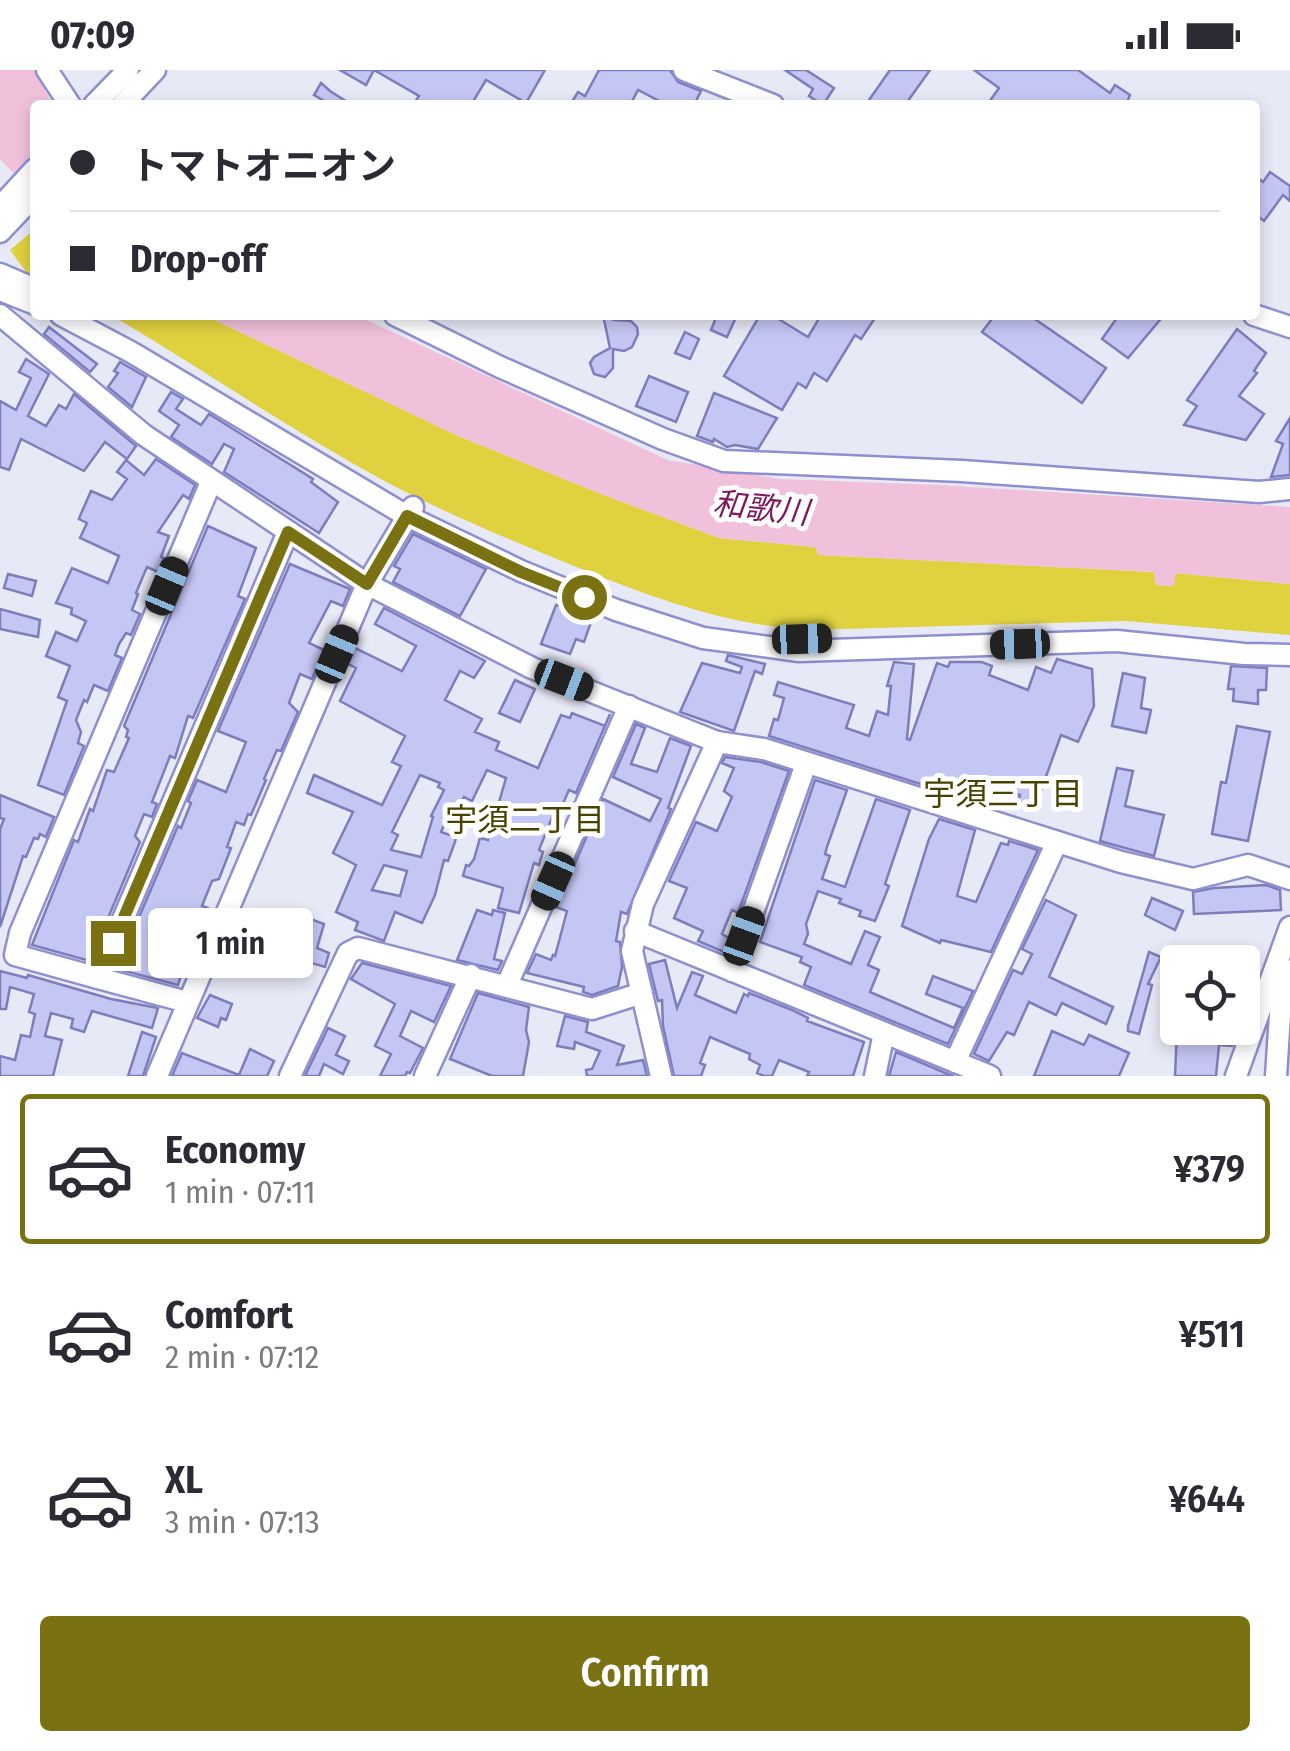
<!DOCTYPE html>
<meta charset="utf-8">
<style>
:root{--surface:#fff;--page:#f7f7f7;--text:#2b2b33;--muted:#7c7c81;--line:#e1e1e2;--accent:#7a7112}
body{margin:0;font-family:"Fira Sans Condensed","Noto Sans JP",sans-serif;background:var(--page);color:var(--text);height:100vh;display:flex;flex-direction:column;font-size:38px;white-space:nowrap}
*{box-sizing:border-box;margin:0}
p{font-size:32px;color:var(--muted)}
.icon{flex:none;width:55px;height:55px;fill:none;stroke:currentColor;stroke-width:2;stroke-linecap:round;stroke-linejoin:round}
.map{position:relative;height:1006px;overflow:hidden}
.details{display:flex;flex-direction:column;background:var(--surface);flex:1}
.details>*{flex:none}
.hud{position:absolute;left:30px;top:30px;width:1230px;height:220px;border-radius:10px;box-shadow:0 5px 15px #0003;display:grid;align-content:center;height:220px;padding:0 40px;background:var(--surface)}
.fabs{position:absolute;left:1160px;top:875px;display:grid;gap:20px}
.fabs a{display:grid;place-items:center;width:100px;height:100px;border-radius:10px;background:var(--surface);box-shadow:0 5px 15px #0003;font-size:50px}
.end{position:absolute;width:45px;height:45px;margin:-22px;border:12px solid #7a7112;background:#fff;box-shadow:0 0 0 5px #fff}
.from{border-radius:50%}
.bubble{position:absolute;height:70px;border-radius:10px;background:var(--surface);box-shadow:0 5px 15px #0003;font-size:32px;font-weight:600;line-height:70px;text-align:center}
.car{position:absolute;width:30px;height:60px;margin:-30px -15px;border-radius:12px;box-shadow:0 0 8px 2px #0007;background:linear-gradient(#222 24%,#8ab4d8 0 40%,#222 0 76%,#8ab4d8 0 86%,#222 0)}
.hud b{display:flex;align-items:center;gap:35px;height:95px;font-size:38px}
.hud b+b{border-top:2px solid var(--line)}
.hud i{width:25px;height:25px;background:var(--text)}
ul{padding:18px 0 0;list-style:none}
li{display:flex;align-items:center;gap:30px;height:150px;margin:0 20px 15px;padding:0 20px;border:5px solid transparent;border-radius:10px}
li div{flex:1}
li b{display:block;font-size:38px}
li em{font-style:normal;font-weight:600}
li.on{border-color:var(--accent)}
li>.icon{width:90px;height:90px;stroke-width:1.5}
.cta{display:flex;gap:20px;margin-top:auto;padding:20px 40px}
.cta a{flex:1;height:115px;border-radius:10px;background:var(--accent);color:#fff;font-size:40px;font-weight:600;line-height:115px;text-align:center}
.status{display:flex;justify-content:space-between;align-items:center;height:70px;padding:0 50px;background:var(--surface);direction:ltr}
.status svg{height:28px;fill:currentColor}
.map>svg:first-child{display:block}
.green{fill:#e0d13f}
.water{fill:#f1c1dc}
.building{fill:#c4c6f4;stroke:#7e7dbc;stroke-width:2.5;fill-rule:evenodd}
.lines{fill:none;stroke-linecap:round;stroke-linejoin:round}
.minor-casing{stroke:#8f8fcf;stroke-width:25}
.minor{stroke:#fff;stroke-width:20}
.route{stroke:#7a7112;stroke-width:12}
.labels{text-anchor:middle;stroke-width:10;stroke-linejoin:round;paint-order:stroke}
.water-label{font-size:32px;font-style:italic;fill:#7e185f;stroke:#fff}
.neighbourhood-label{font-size:32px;fill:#4a4300;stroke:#fff}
</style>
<div class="status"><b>07:09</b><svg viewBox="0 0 49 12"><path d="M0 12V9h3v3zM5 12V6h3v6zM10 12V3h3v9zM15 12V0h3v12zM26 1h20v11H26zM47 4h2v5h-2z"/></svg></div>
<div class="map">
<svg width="1290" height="1006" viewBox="0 0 1290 1006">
<rect width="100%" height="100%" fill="#e8e9f7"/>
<!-- green -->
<g class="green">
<path d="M35,159v48l-8,-4 -17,-23z"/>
<path d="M111,245h93l252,120 145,59 118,44 96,9 4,8 335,17 2,13 17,1 2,-13 115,11v51l-164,-14 -318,9c-83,-5 -157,-33 -234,-64 -66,-27 -132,-54 -195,-88 -92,-50 -178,-110 -268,-163z"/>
</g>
<!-- water -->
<g class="water">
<path d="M0,0h36l16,35h-17v91l-35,-37z"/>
<path d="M204,245h152l312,145 112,19 160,6 350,22v77l-114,-11 -2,13 -18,-1 -2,-13 -336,-17 -3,-8 -96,-9 -118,-44 -145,-59z"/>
</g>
<!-- building -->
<g class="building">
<path d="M340,0h205l-19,33 -40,-23 -15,25h-58l6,-9 -45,-26 -8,15z"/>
<path d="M599,0h71l8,12 23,9 -7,14h-35l2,-3 -23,-12 -8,15h-60l8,-13 7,4z"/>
<path d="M785,0h21l28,18 -11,17 -14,-9 4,-7z"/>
<path d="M890,0h40l-25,35h-30l-6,-5z"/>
<path d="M974,0h104l32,23 5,-8 15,10 -4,10h-139l12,-17z"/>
<path d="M321,13l9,8 22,14h-21l-17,-10z"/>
<path d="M1270,102l20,14v15l-7,-6 -19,26 -9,-7v-38l8,6z"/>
<path d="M603,245l11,5 17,1 6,6 1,7 -6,13 -8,4 -11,-2v19l-8,9 -11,-3 -4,-11 4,-6 16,-9z"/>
<path d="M717,245h20l-10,22 -16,-7z"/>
<path d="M760,245h12l36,22 13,-22h56l-16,24 -6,-4 -28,46 -13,-8 -8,15 -8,-5 -16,27 -58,-34z"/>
<path d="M995,245h34l77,53 -24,35 -100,-71z"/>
<path d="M1119,245h45l-36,43 -26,-19z"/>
<path d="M49,257l48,37 -7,8 -46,-38z"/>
<path d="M1237,259l29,24 -12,18 3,2 -18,23 25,18 -18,26 -62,-15 13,-19 -10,-6z"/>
<path d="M685,262l14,7 -9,20 -15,-6z"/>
<path d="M26,289l23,15 -21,42 18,10 13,-21 7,4 8,-15 62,52 -9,13 -22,-17 -21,29 -63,-32 -12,31 -9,-3v-66l16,9 15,-32 -12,-6z"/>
<path d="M120,292l26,15 -14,30 -24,-20 10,-14 -4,-2z"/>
<path d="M649,306l39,16 -12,30 -40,-16z"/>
<path d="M171,322l12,7 -7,10 25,16 8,-11 104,65 -2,3 27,20 -19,31 -95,-61 10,-23 -10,-5 -12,20 -41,-27 8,-12 -20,-14z"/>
<path d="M714,323l63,25 -19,31 -23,-4 -8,2 -13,-8 -1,3 -16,-6z"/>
<path d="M1290,348v57l-19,2 12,-33 -7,-3z"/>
<path d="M156,389l39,26 -6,14 -6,-4 -25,37 11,4 -8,21 3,1 -6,14 -11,-5 -11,26 2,1 -6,16 8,4 -9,21 -5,-2 -7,11 -4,11 7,3 -14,33 -14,-6 -7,17 -3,-2 -8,20 5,12 -3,11 6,3 -20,49 -26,-10 29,-84 -9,-4 12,-31 -24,-10 10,-24 21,9 9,-20 -15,-7 1,-6 -16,-5 16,-35 36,15 11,-27 -39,-18 7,-15 -8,-4 1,-3 11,-25 21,9 15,-21 -10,-7 9,-12 18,15z"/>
<path d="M208,456l48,22 -18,48 7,3 -52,119 -5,-2 -13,42 -5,-2 -18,46 5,2 -5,13 -8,-3 -9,22 5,6 -50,119 -58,-16 42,-105 4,2 12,-33 3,2 14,-41 7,2 15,-34 -3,-1 2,-7 -4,-4z"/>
<path d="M413,464l73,35 -26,47 -67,-34 7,-13 -6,-3z"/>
<path d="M290,494l60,25 -7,17 -12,-5 -22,42 15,7 -12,29 -12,-5 -11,29 9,9 -17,39 -4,-1 -13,29 2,1 -15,35 -3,-1 -4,11 -8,-3 -9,25 4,1 -12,31 -7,2 -10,25 6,2v6l-12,30 -10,-5 -11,28 8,2 -5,16 -61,-16 61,-143 3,2 10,-25 -3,-2 9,-21 29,12 20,-50 -28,-11z"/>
<path d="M8,504l28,7 -4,15 -28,-8z"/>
<path d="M556,535l19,7 4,6 12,4 -7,20 -8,-3 -6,15 -29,-10z"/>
<path d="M384,538l101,53 -11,17 -14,-7 -15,29 37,19 -7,13 24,10 -3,8 42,18 23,-53 9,3 2,-5 33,13 5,-12 -34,79 -7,-3 -12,27 -4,-2 -14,35 4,2 -4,13 -5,-2 -15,50 -21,-5 5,-20 -40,-12 3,-11 3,1 5,-7 6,-21 8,2 18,-62 -19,-8 -15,31 -8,-4 -7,14 -5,-3 -11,24 15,5 -1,5 -7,19 -4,-1 -9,35 -13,28 -27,-11 -11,29 -29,-11 3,-8 -22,-10 20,-47 -23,-12 20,-41 -46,-19 7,-18 68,30 19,-39 -9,-4 13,-26 -65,-35 16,-33 -8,-4 7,-16 47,23 14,-25 -41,-22zM420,705l20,8 -2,4 6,3 -13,26 2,1 -12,40 -30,-7 7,-15 -6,-3zM384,795l23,6 -7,25 -28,-6z"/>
<path d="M0,539l40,11 -2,17 -38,-8z"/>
<path d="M728,585l37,9 -3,10 -7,-3 -21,60 -54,-19 22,-49 38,10 2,-6 -16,-6z"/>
<path d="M1057,589l35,10 2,37 -16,36 -17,-7 -26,72 -17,-6 2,-6 -23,-8 -7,19 -221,-70 5,-17 4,1 6,-22 -10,-3 4,-13 76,23 -8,23 23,8 8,-25 11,4 3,-29h-4l7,-24 20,2 -7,75 3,1 27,-77 11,4 2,-5h32l10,4 -3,9 39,15 8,-23 15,6z"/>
<path d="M1231,596l36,2 -1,22h-8v14l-25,-3 1,-12h-6z"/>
<path d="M1123,603l22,5 -4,30 10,2 -5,23 -34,-7z"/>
<path d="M515,610l20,9 -15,33 -21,-9z"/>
<path d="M636,654l9,4 -14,36 26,8 13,-34 21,8 -23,62 3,1 -44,105 -6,-2 -5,29 4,1 2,25 -4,19 -26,9 -9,-3 1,-5 -57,-14 9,-19 15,6 2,-5 2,1 12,-45 -11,-4 47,-108 47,22 11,-22 -48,-22z"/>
<path d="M1237,656l33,6 -22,109 -36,-7 9,-52 5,1z"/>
<path d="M725,687l36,5 28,9 -51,142 -6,-3 -10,24 7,4 -5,14 -26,-11 5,-10 -29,-13 13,-30 -18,-7 27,-59 21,9 15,-34 -8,-6 10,-23 -12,-5z"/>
<path d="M1117,698l16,3 -8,35 39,9 -10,41 -54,-15z"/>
<path d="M815,710l32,10 -20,57 -2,7 5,2 -8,23 23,8 31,-88 34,11 -25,74 4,2 -14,35 -16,-5 2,-5 -22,-8 2,-4 -23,-8 -12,33 2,10 -4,10 47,20 14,-33 15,6 -12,28 11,5 -9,22 84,36 9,-20 -37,-14 7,-18 40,15 -25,53 -144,-59 7,-18 -11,-5 2,-5 -42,-15z"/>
<path d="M0,725l54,22 -8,20 -6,-3 -2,5 -4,-1 -8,19 -3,-1 -23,71v-98l4,-10 -4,-1z"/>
<path d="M939,749l36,11 -18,66 19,6 25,-59 7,2 1,-4 29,9 -47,102 -50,-12 -1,3 -38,-17 27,-87z"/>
<path d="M1266,815l14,5 1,20 -87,4 -1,-22 21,-4z"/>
<path d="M1152,828l31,13 -8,19 -30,-15z"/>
<path d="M1046,830l30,15 -27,62 64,30 -7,17 -44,-21 -6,12 -27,-13 -15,33 -7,-3 -18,29 -15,-7 39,-84 9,4 10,-20 -10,-5z"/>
<path d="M477,840l15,5 1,-5 12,3 -11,46 8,2 -4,9 -41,-10z"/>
<path d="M305,847l19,7 -7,24 12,5 -4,14 -20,-6 4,-12 -13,-5z"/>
<path d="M235,858l22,10 -11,26 -22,-10z"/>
<path d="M1149,882l12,5 -13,27 4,1 -13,49 -11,-3v-5z"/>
<path d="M665,890l12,48 15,-36 11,4 -8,19 41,18 8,-19 4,2 1,-3 43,17 16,8 -1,3 57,21 -11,34h-46l2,-4 -30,-12 -7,16h-8l-7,-3 3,-8 -11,-6 1,-5 -40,-17 -10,26 5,2 -4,11h-27l-11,-50 -1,-26 -4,1 -9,-37z"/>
<path d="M362,893l89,23 -17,36 -23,-11 -11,25 23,12 -13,25 -3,-1 -2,4h-25l11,-22 -16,-8 20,-42 -44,-25z"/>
<path d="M0,901l27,7 1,-3 83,24 47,9 -6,20 -60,-17 -8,21 -13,-4 2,-9 -22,-6 -6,23 17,4 -9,36h-53v-20l15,4 6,-25 9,2 5,-23 -6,-2 5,-18 -24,-7 -4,22h-6z"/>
<path d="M478,923l51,14 -3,23 3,12 -6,34h-31l-42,-17z"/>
<path d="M210,925l22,9 -6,16 -5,-2 -3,9 -21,-9z"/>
<path d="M565,946l23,6 -2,10 38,14 -7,19 26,-5 4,16h-60l-1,-6 6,-1 8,-18 -25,-9 -1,7 -17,-3z"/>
<path d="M328,958l17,8 -9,19 13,6 -6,13 -19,-10 -5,12h-14z"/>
<path d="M1177,958h56l-1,18 -13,-1 -3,31h-41z"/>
<path d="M1052,961l32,14 5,-10 40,18 -10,23h-85z"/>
<path d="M142,962l14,5 -13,39h-15z"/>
<path d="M250,979l24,12 -7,15h-95l10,-23 57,22z"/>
<path d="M896,982l54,23 4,1h-65z"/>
</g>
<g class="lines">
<defs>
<g id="minor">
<path d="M47,0l23,35"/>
<path d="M684,0l89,35"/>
<path d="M94,35l34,-35"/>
<path d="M122,35l33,-35"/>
<path d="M0,137l35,-38"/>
<path d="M0,162l35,-37"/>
<path d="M0,204l35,15"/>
<path d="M0,220l35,14"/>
<path d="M0,245l144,120 223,149 165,84 185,74 47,7 357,113 72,17 55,-14 42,14"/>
<path d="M61,245l70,37 276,164 114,55 95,39 87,28 96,13 318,-10 127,13 46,1"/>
<path d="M395,245l105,52 163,72 61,22 238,10 297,21 31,-3"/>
<path d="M1254,245l36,12"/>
<path d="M635,861l355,145"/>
<path d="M732,901l74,-207"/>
<path d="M98,908l-83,-23 5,-22 191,-451"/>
<path d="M507,915l122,-279"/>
<path d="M187,932l-89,-24 190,-446"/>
<path d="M955,992l102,-220"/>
<path d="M157,1006l210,-492 46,-77"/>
<path d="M290,1006l58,-123 10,-5 234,61 50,-16"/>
<path d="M425,1006l46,-101"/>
<path d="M661,1006l-29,-125 11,-47 74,-162"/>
<path d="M875,1006l9,-43"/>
<path d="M1236,1006l54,-149"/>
<path d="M1276,1006l7,-108"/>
</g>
</defs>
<!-- minor casing -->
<use href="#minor" class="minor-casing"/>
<!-- minor -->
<use href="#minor" class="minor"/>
</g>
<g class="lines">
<!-- route -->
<path class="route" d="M113,873l175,-411 79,52 40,-68 114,56 63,25"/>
</g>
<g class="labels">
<!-- water labels -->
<g class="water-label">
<text transform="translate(761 438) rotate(6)" y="11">和歌川</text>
</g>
<!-- neighbourhood labels -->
<g class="neighbourhood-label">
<text x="1003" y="735">宇須三丁目</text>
<text x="525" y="761">宇須二丁目</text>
</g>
</g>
</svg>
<div class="fabs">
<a><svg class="icon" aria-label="locate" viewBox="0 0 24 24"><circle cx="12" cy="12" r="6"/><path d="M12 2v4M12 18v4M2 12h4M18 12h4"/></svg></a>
</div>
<i class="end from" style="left:584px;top:527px"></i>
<i class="end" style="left:113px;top:873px"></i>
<div class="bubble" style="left:148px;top:838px;width:165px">1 min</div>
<i class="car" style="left:167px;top:516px;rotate:23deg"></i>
<i class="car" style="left:802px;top:569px;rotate:88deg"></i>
<i class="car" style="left:1020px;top:574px;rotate:268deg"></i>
<i class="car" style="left:337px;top:584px;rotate:23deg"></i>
<i class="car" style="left:564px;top:610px;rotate:111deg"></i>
<i class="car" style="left:553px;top:811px;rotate:204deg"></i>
<i class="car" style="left:744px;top:866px;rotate:20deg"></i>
<div class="hud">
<b><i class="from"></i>トマトオニオン</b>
<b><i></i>Drop-off</b>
</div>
</div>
<section class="details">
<ul>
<li class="on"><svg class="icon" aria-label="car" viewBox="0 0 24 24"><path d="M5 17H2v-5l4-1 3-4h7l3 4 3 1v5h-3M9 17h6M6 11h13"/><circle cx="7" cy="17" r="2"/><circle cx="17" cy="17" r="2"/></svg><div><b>Economy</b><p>1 min · 07:11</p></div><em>¥379</em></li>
<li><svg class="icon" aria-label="car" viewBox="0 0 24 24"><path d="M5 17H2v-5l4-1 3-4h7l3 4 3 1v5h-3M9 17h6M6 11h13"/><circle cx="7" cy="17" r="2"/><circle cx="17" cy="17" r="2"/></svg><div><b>Comfort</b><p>2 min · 07:12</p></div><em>¥511</em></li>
<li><svg class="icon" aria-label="car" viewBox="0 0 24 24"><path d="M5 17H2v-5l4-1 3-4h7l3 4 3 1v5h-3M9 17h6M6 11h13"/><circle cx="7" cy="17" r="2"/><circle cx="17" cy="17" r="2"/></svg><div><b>XL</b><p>3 min · 07:13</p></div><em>¥644</em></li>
</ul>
<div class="cta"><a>Confirm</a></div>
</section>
